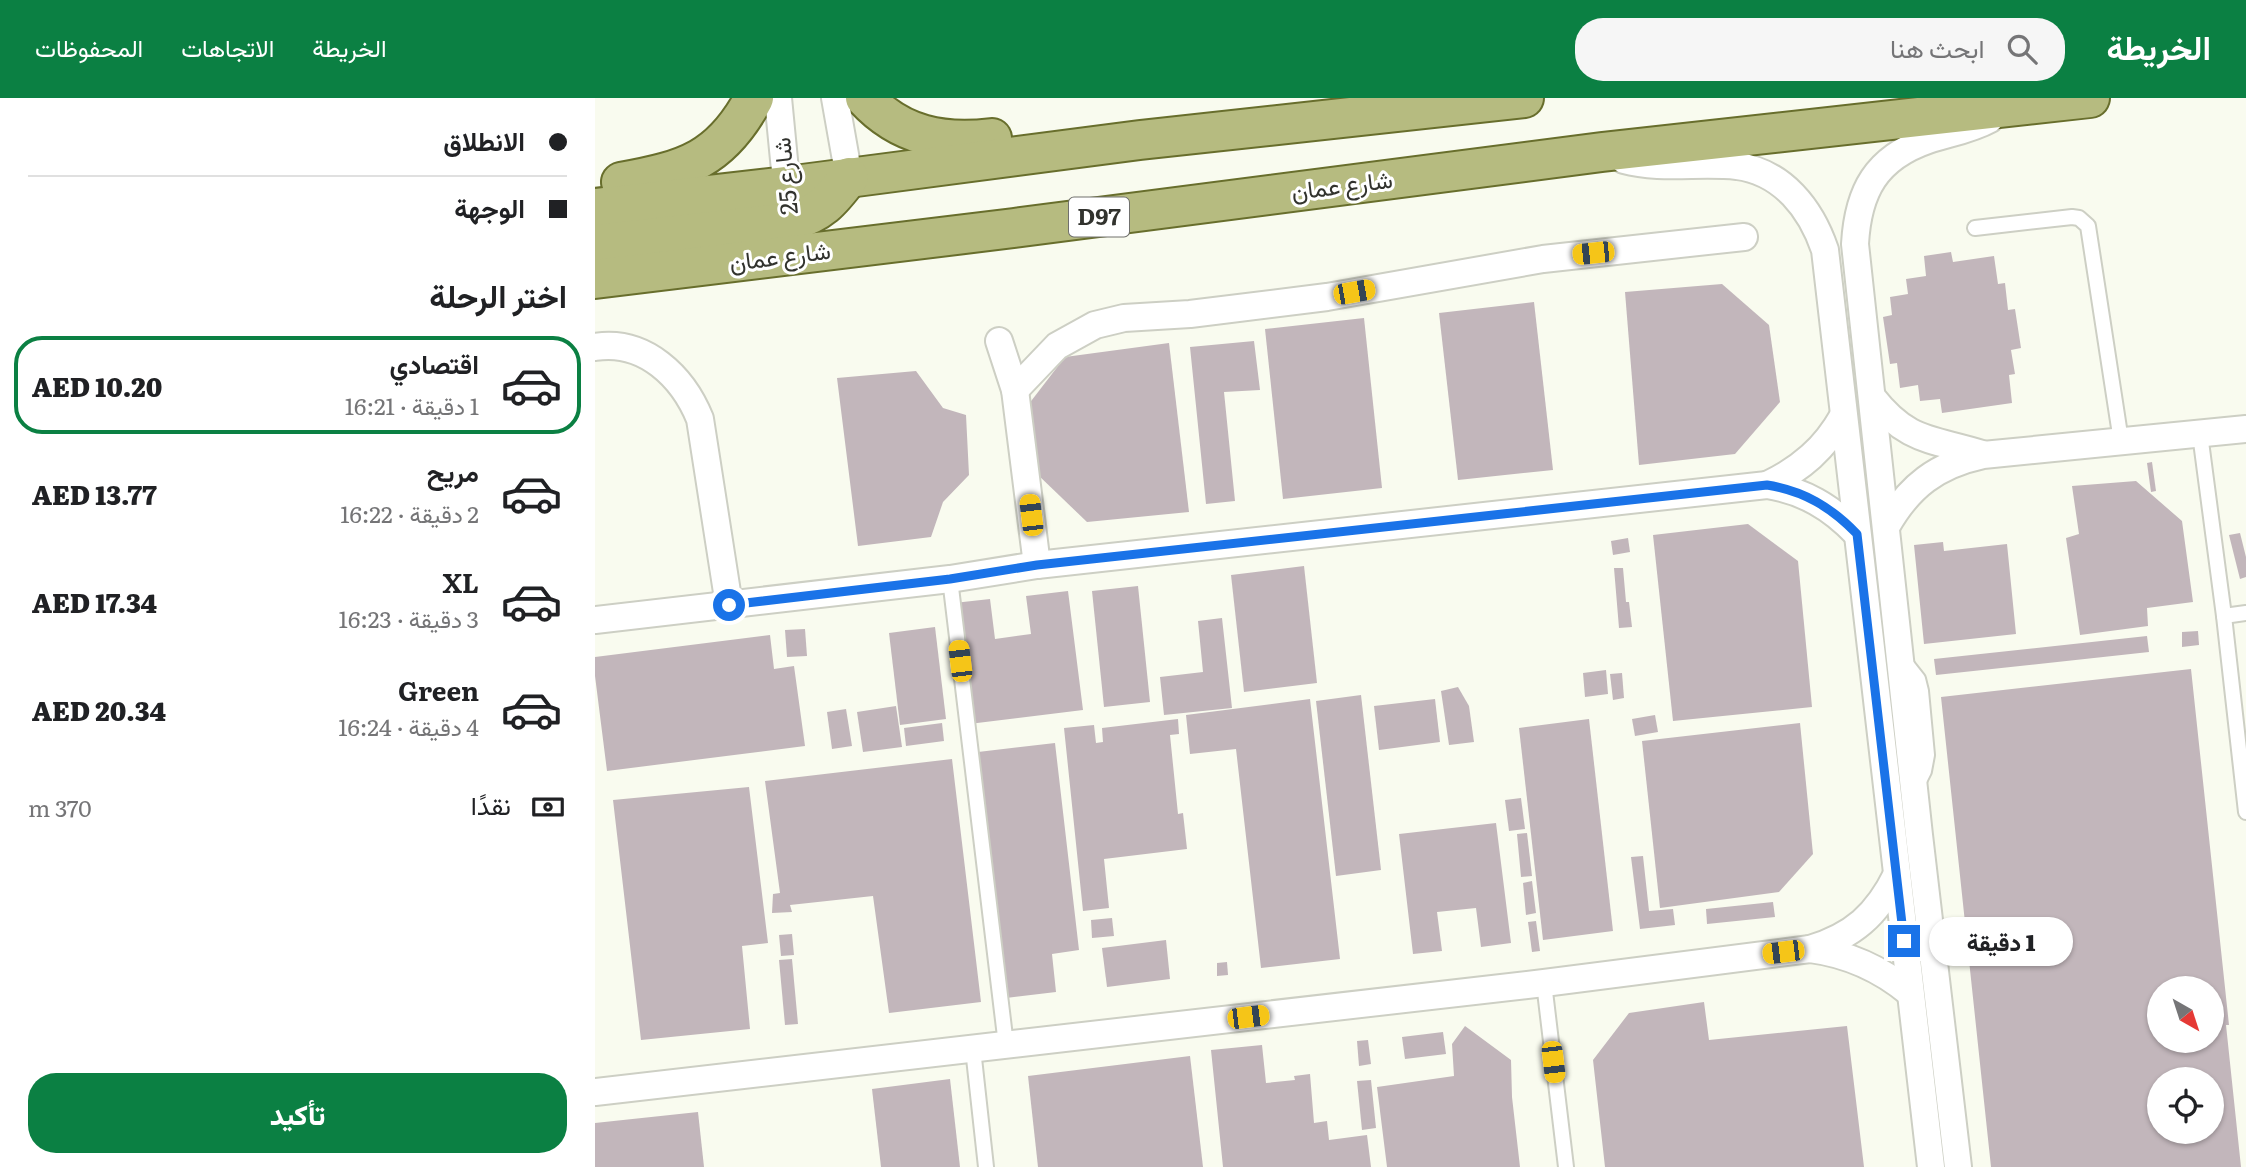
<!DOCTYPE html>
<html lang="ar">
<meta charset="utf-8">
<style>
:root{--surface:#fff;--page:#f6f6f6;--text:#202124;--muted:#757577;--line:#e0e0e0;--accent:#0b8043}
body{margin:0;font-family:Literata,Vazirmatn,serif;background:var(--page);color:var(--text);direction:rtl;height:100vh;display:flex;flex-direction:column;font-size:26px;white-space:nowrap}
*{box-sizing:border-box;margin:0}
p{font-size:23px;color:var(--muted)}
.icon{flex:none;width:38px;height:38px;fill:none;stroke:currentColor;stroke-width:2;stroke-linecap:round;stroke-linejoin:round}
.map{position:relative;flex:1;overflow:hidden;direction:ltr}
.panel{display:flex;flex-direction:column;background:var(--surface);width:595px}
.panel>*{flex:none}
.banner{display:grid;align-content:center;height:154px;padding:0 28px;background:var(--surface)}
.needle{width:46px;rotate:141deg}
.controls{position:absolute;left:1552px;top:878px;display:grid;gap:14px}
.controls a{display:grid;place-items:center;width:77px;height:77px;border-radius:50%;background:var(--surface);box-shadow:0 2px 5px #0004;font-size:35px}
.end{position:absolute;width:32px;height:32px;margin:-16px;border:9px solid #1a73e8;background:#fff;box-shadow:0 0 0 4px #fff}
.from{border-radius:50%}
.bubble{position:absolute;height:49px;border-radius:24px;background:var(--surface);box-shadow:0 2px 5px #0004;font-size:23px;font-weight:800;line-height:49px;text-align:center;direction:rtl}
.car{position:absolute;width:21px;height:42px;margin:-21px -10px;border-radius:9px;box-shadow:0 0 5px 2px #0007;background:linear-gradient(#f5c518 24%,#345 0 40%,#f5c518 0 76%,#345 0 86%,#f5c518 0)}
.banner b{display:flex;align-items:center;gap:24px;height:66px;font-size:26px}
.banner b+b{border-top:2px solid var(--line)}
.banner i{width:18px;height:18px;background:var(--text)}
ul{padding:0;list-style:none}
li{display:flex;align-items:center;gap:21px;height:98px;margin:0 14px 10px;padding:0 14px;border:4px solid transparent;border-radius:28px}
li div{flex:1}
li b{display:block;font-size:26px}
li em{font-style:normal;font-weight:800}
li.current{border-color:var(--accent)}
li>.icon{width:63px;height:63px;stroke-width:1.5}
h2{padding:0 28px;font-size:32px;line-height:84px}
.pay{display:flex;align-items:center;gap:18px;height:77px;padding:0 28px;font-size:26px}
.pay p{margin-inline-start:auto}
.cta{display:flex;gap:14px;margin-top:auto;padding:14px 28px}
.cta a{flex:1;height:80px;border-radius:28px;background:var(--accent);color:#fff;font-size:28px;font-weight:800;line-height:80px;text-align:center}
header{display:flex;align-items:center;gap:42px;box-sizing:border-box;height:98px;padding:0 35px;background:var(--accent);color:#fff}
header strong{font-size:33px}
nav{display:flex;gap:38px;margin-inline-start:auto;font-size:24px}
.search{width:490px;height:63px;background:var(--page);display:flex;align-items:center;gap:18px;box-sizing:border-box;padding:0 24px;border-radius:28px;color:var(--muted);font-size:26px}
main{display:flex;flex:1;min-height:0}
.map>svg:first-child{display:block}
.building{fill:#c2b6bb;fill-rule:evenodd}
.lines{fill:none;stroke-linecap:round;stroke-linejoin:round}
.service-casing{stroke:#cdcfc4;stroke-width:18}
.minor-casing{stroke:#cdcfc4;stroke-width:30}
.primary-casing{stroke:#686e2c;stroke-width:42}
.service{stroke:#fff;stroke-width:14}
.minor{stroke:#fff;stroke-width:26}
.primary{stroke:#b6bb80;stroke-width:38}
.route{stroke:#1a73e8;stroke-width:9}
.labels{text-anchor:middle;stroke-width:6;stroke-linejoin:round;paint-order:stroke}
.shield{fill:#fff;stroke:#70706d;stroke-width:2}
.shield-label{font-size:23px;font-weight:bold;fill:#32332e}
.street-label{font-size:24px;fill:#32332e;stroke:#fff}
</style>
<header>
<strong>الخريطة</strong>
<div class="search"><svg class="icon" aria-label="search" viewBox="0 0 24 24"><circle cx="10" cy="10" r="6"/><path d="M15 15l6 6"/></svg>ابحث هنا</div>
<nav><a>الخريطة</a><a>الاتجاهات</a><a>المحفوظات</a></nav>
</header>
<main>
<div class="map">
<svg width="1651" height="1069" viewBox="0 0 1651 1069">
<rect width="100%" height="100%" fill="#f9fbef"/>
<!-- building -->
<g class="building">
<path d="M1356,154l2,10 41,-6 4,28 7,-1 3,27 7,-1 6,39 -10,2 4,24 -6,1 3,28 -70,10 -2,-14 -20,2 -2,-16 -18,3 -3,-25 -7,1 -7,-47 9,-2 -2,-18 18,-3 -2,-15 20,-3 -2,-20z"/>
<path d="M1127,186l47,41 11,77 -45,52 -96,11 -14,-173z"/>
<path d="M939,204l19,168 -95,10 -19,-167z"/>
<path d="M769,220l18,170 -99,11 -18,-170z"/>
<path d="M659,243l6,49 -36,2 11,109 -29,3 -16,-157z"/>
<path d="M574,245l20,169 -102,10 -51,-49 -11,-64 40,-52z"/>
<path d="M321,273l27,37 23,7 3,60 -26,27 -12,35 -73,9 -21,-168z"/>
<path d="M1557,364l4,29 -5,1 -4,-29z"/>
<path d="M1541,383l46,40 11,81 -46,6 1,18 -68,9 -14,-97 13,-4 -7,-48z"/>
<path d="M1153,426l50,37 14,146 -139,14 -20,-186z"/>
<path d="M1645,435l6,24v20l-6,2 -11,-44z"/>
<path d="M1033,440l2,14 -17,3 -2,-14z"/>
<path d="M1348,444l1,9 63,-7 9,90 -92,10 -10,-99z"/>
<path d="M709,468l13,117 -73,9 -13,-117z"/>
<path d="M1019,470h9l3,34h3l3,25 -13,1z"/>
<path d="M543,488l12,116 -46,5 -12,-116z"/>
<path d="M473,493l15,119 -114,14 -15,-121 36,-4 5,40 36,-5 -5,-38z"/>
<path d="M627,520l10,90 -68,7 -4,-38 43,-5 -5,-51z"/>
<path d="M340,529l11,92 -46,6 -11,-92z"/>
<path d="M210,531l2,27 -20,1 -2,-27z"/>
<path d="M1603,533l1,14 -17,2v-15z"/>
<path d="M175,537l4,34 20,-3 11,80 -198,25 -12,-95v-19z"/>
<path d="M1552,538l2,16 -213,23 -2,-16z"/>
<path d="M1596,571l38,356h-3l15,142h-250l-50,-470zM1564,891h53v52h-53zM1564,982h53v52h-53z"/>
<path d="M1011,572l2,24 -23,3 -2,-24z"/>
<path d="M1027,575l2,25 -11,2 -3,-26z"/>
<path d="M863,589l11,19 5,36 -25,3 -8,-54z"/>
<path d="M766,597l20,175 -45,6 -20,-175z"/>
<path d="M715,601l30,260 -79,9 -25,-219 -46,5 -4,-39z"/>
<path d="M840,601l5,43 -61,8 -5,-44z"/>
<path d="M301,608l6,41 -39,5 -6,-40z"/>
<path d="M251,611l6,37 -20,3 -5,-37z"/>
<path d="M1060,617l3,17 -23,4 -3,-17z"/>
<path d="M583,621l1,15 -9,1 8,79 5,-1 4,36 -83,10 5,49 -26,3 -19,-183 30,-3 2,18 7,-1 -1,-14z"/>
<path d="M994,621l24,212 -70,9 -24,-212z"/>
<path d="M347,625l2,18 -38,5 -2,-18z"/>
<path d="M1205,625l13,131 -34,38 -119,16 -18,-167z"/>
<path d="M460,645l24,207 -27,4 4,38 -50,6 -28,-246z"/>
<path d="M357,661l29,243 -92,11 -16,-117 -83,9 2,7 -20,1 1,-19 7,-1 -15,-112z"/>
<path d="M154,689l19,156 -26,3 8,83 -109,11 -28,-240z"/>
<path d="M926,700l4,31 -16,2 -4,-31z"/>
<path d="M901,725l15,120 -30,4 -5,-39 -39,4 5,39 -29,3 -14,-120z"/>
<path d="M932,735l5,43 -11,1 -4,-43z"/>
<path d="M1048,758l6,55 24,-2 2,16 -35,4 -9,-72z"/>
<path d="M937,783l4,32 -10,2 -3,-32z"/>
<path d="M1178,804l2,15 -68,7 -1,-15z"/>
<path d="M517,820l2,18 -22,2 -1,-18z"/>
<path d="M941,823l4,30 -8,1 -4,-30z"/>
<path d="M197,836l2,21 -13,1 -2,-21z"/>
<path d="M571,842l4,39 -63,8 -5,-39z"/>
<path d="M197,861l6,65 -13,1 -6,-65z"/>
<path d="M632,864l1,13 -11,1v-13z"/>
<path d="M1109,904l5,38 138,-14 17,141h-259l-12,-107 36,-47z"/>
<path d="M870,928l46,34 1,37 8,70h-133l-10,-80 77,-11 -2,-32z"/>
<path d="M848,934l3,22 -41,5 -3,-22z"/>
<path d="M773,942l3,24 -12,2 -2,-25z"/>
<path d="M667,947l4,38 29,-3 -1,-4 16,-2 4,49 13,-2 2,19 38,-5 4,32h-148l-12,-117z"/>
<path d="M595,958l13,111h-165l-10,-91z"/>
<path d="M355,981l10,88h-79l-9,-78z"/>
<path d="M776,982l5,48 -14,2 -5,-49z"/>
<path d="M103,1014l6,55h-109v-44z"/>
</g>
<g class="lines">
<defs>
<g id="service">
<path d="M1380,130l97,-11 7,1 9,8 33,215"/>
<path d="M1605,336l24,182 22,196"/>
<path d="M355,481l56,466"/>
<path d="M1629,518l22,-3"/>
<path d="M1308,562l15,19 3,12 6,64 -3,16 -6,12"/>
<path d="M949,885l22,184"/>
<path d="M378,951l13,118"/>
</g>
<g id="minor">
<path d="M183,0l10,103"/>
<path d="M240,0l14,79"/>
<path d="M1029,62c37,10 75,2 113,6 46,6 74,43 88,84l106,917"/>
<path d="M404,243l16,49 22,175"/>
<path d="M0,249c50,-8 88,30 105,72l29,186"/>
<path d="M420,292l42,-44 38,-21 29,-7 66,-4 137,-17 216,-38 201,-22"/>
<path d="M1277,299c36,46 59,41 110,57"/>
<path d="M1172,387c34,-16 58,-37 76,-69"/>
<path d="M1291,429c23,-41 51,-62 97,-72l263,-26"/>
<path d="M0,522l355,-41 87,-14 730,-80c37,6 64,22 90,49"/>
<path d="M1215,851c38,5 70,19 100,44"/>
<path d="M0,994l949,-109 266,-34c43,-13 67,-34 87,-75"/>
<path d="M1363,1069l-39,-332 -64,-591c3,-53 21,-86 73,-104 21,-7 42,-10 62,-21"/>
</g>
<g id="primary">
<path d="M270,0c35,38 78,46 127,40"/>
<path d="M26,84c65,-12 100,-22 133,-84"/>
<path d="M0,110l192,-22 353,-46 384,-42"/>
<path d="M0,146l195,-22c31,-9 41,-21 59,-45"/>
<path d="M0,181l419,-51 588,-76 488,-54"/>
</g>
</defs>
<!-- service casing -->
<use href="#service" class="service-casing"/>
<!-- minor casing -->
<use href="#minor" class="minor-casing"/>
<!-- primary casing -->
<use href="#primary" class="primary-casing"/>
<!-- service -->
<use href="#service" class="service"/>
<!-- minor -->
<use href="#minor" class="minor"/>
<!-- primary -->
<use href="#primary" class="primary"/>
</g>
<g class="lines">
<!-- route -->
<path class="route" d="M134,507l221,-26 87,-14 730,-80c37,6 64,22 90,49l47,407"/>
</g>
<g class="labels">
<!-- shield labels -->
<rect class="shield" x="474" y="99.5" width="60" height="39" rx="5"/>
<g class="shield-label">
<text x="504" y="127">D97</text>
</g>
<!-- street labels -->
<g class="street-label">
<text transform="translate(191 78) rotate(-96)" y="8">شارع 25</text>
<text transform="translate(747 88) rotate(-7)" y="8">شارع عمان</text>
<text transform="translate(185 159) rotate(-7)" y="8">شارع عمان</text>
</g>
</g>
</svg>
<div class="controls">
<a><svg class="needle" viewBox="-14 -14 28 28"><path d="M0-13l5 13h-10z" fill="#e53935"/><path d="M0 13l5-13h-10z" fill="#757577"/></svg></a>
<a><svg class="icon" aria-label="locate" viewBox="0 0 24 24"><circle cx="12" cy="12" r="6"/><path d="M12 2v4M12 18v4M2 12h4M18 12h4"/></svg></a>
</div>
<i class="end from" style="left:134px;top:507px"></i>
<i class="end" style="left:1309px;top:843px"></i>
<div class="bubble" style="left:1334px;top:819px;width:144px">1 دقيقة</div>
<i class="car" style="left:998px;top:155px;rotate:264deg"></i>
<i class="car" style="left:759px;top:194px;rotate:80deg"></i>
<i class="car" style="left:436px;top:417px;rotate:353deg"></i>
<i class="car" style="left:365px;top:563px;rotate:353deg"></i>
<i class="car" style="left:1188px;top:854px;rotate:263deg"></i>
<i class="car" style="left:653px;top:919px;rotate:83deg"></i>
<i class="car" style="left:958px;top:964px;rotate:173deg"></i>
</div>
<section class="panel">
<div class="banner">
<b><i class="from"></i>الانطلاق</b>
<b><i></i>الوجهة</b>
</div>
<h2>اختر الرحلة</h2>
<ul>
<li class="current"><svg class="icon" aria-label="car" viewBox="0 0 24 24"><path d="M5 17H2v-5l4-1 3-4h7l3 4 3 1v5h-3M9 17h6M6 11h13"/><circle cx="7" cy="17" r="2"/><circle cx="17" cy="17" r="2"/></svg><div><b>اقتصادي</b><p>1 دقيقة · 16:21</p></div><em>AED 10.20</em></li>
<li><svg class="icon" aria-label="car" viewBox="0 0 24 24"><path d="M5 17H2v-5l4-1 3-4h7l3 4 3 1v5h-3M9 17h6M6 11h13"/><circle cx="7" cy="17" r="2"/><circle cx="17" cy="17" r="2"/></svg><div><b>مريح</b><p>2 دقيقة · 16:22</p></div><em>AED 13.77</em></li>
<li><svg class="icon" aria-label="car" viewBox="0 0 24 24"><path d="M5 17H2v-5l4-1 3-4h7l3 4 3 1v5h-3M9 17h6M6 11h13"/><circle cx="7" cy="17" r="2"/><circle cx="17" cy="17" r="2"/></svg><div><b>XL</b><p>3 دقيقة · 16:23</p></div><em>AED 17.34</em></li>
<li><svg class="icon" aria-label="car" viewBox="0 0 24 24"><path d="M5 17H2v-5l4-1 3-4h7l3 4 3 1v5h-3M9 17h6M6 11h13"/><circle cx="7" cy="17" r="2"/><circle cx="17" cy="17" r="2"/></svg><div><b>Green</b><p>4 دقيقة · 16:24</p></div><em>AED 20.34</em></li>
</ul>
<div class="pay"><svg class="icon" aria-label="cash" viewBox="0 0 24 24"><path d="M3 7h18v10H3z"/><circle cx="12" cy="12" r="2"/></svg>نقدًا<p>370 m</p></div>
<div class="cta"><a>تأكيد</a></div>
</section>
</main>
